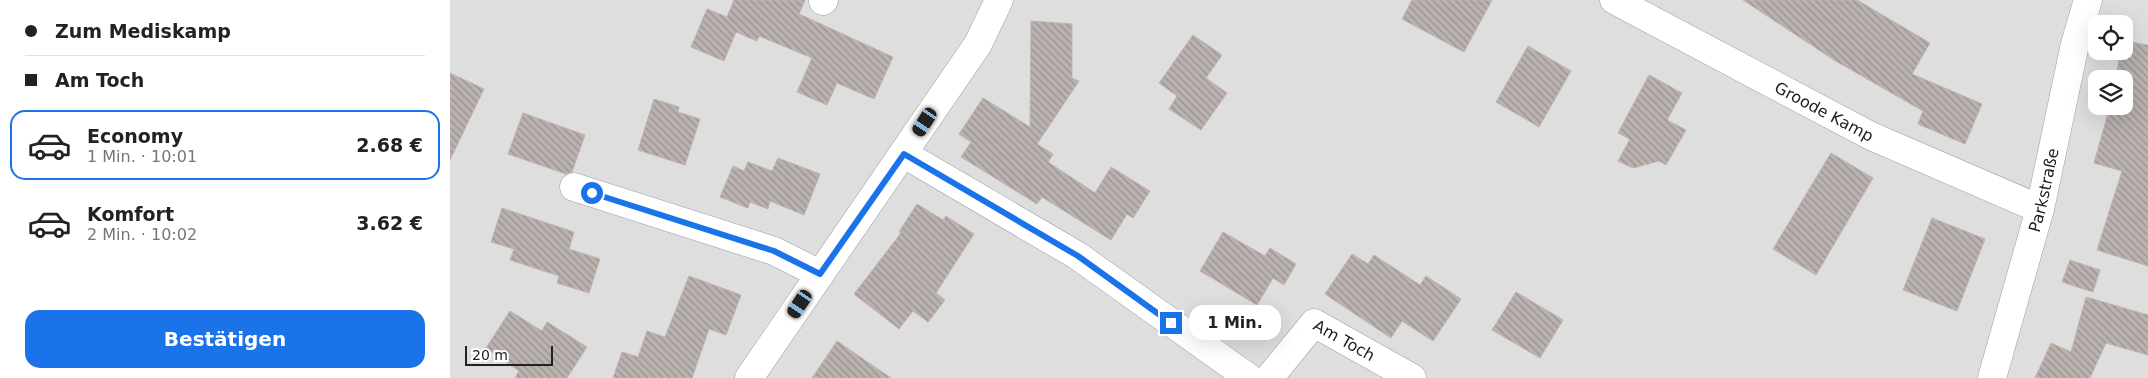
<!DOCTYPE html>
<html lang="de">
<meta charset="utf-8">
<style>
:root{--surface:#fff;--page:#f2f2f2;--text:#222;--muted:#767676;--line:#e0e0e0;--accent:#1a73e8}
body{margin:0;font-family:"DejaVu Sans",sans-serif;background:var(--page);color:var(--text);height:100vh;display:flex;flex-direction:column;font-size:19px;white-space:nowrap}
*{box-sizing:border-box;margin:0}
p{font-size:16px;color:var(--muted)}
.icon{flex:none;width:28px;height:28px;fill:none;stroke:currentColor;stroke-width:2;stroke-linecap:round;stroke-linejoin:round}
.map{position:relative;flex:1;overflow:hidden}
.side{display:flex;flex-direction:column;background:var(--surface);width:450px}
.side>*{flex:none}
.top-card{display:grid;align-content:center;height:110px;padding:0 25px;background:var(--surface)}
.tools{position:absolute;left:1638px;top:15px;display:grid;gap:10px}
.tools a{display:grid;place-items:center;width:45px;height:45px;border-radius:10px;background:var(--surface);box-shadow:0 5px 20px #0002;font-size:25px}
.scale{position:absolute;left:15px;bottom:12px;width:88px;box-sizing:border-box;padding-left:5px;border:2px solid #212121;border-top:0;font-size:14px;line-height:18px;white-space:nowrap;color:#212121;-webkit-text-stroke:4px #fff;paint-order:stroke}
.end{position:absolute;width:22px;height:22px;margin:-11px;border:6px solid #1a73e8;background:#fff;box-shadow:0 0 0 2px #fff}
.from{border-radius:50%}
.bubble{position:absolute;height:35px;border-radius:15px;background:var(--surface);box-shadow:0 5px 20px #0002;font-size:16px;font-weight:600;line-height:35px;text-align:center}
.car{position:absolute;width:15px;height:30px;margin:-15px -8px;border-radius:6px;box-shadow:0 0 4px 1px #0007;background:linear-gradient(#222 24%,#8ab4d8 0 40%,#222 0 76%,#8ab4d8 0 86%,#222 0)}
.top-card b{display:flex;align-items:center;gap:18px;height:48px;font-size:19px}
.top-card b+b{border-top:1px solid var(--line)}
.top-card i{width:12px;height:12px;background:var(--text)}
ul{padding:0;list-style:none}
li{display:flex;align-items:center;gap:15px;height:70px;margin:0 10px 8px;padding:0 15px;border:2px solid transparent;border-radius:15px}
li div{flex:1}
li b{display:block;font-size:19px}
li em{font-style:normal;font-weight:600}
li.selected{border-color:var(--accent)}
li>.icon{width:45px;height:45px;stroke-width:1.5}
.action{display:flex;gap:10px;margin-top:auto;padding:10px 25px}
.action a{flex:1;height:58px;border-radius:15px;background:var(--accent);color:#fff;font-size:20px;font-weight:600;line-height:58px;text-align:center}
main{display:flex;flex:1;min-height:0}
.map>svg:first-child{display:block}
.residential{fill:#dfdedf;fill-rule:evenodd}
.building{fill:url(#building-back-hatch);stroke:#c1b3ad}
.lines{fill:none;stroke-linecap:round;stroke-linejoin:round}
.minor-casing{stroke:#9e9e9e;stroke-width:29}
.minor{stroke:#fff;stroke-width:28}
.route{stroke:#1a73e8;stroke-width:6}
.labels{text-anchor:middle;stroke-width:4;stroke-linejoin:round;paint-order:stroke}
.street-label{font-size:16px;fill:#212121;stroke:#fff}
</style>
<main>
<section class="side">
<div class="top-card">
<b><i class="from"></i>Zum Mediskamp</b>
<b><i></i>Am Toch</b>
</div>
<ul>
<li class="selected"><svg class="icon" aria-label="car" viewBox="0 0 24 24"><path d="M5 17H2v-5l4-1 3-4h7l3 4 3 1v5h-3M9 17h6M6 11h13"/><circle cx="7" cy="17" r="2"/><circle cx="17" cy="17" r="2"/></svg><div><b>Economy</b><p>1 Min. · 10:01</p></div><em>2.68 €</em></li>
<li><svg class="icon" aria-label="car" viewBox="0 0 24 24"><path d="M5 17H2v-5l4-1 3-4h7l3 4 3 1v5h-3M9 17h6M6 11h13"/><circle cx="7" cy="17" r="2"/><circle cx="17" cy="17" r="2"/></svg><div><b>Komfort</b><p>2 Min. · 10:02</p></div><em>3.62 €</em></li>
</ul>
<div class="action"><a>Bestätigen</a></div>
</section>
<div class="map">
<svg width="1698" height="378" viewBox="0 0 1698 378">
<defs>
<pattern id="building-back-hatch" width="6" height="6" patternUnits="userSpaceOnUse" patternTransform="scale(1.25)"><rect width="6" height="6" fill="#bab2af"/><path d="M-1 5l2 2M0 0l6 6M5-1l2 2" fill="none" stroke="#97908e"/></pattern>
</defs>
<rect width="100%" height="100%" fill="#f0ede9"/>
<!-- residential -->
<path class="residential" d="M0,0h1698v378h-1698zM1646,24h28v27h-28zM1646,79h28v27h-28z"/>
<!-- building -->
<g class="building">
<path d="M284,0h71l-6,14 94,43 -19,42 -37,-16 -10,22 -30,-13 15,-34 -53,-22 -2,5 -21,-9 -12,29 -33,-14 16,-38 20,8z"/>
<path d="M962,0h80l-28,52 -62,-33z"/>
<path d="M1293,0h114l73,43 -18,31 70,30 -17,40 -47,-20 5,-13 -89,-51z"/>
<path d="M581,21l41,3v54l7,3 -42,63 16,10 -5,8 47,31 16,-26 39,24 -17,27 -6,-4 -16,26 -69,-43 -5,7 -76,-47 10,-15 -12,-8 24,-36 47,29z"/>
<path d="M743,35l29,20 -16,23 21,15 -26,37 -32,-21 8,-13 -18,-13z"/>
<path d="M1674,41l24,4v221l-51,-16 25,-79 -28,-8 16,-57h14v-27h-8l4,-28h4z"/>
<path d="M1078,46l43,25 -32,56 -43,-25z"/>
<path d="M0,73l34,16 -34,71z"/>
<path d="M1199,75l33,18 -15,27 19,10 -20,35 -7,-4 -26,7 -15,-7 12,-22 -12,-6z"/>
<path d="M204,99l25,8 -1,5 22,7 -15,46 -47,-15z"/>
<path d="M73,113l62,22 -13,37 -6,2 -58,-20z"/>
<path d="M1381,153l42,25 -57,97 -43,-26z"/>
<path d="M328,158l42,16 -16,41 -34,-14 -2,8 -18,-7 -2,6 -28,-11 13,-31 11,5 4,-9 24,9z"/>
<path d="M467,204l26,16 3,-4 28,18 -38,59 9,7 -17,22 -15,-11 -14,18 -45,-35 47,-61 -2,-1z"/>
<path d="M52,208l72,24 -5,17 31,10 -11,34 -32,-10 2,-7 -49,-16 4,-11 -23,-7z"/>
<path d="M1482,218l53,21 -28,72 -54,-21z"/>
<path d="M773,232l42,24 5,-8 26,16 -12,21 -11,-7 -16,27 -57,-34z"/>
<path d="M902,254l16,10 6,-9 46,30 6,-9 35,23 -28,42 -31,-20 -11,17 -66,-44z"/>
<path d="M1620,260l30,10 -7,22 -31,-10z"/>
<path d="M239,276l52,19 -15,40 -17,-6 -17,49h-79l9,-26 16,5 9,-26 18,6z"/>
<path d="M1066,292l47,28 -23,38 -48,-28z"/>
<path d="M1636,297l62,18v40l-42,-12 -16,35h-55l16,-35 20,9z"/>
<path d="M60,311l32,20 5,-9 40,25 -20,31h-52l4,-7 -33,-23z"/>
<path d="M387,341l54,37h-79z"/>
</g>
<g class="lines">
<defs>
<g id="minor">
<path id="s1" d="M1164,0l257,136 169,73"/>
<path d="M373,1l1,-1"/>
<path d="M454,154l174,102 171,122"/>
<path d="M124,187l200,64 46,23"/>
<path d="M299,378l229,-334 21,-44"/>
<path id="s2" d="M819,378l45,-55 98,55"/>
<path id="s3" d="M1542,378l48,-169 35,-165 13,-44"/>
</g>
</defs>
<!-- minor casing -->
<use href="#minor" class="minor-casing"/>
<!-- minor -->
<use href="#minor" class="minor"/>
</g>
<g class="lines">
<!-- route -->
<path class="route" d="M142,193l182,58 46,23 84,-120 174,102 93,67"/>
</g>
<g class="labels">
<!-- street labels -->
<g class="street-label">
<text dy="6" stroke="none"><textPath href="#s1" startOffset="238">Groode Kamp</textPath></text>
<text dy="6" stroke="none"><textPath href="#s3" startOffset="195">Parkstraße</textPath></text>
<text dy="6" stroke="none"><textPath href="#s2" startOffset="106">Am Toch</textPath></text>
</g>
</g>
</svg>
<div class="tools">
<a><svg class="icon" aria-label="locate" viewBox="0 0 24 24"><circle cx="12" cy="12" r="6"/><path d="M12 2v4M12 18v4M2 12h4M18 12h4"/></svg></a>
<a><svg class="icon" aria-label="layers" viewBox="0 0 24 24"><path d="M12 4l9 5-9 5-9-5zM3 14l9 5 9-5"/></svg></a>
</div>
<div class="scale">20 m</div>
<i class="end from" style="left:142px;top:193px"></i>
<i class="end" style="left:721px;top:323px"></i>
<div class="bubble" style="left:739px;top:305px;width:92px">1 Min.</div>
<i class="car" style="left:475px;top:122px;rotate:213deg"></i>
<i class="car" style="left:350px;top:304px;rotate:214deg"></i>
</div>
</main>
